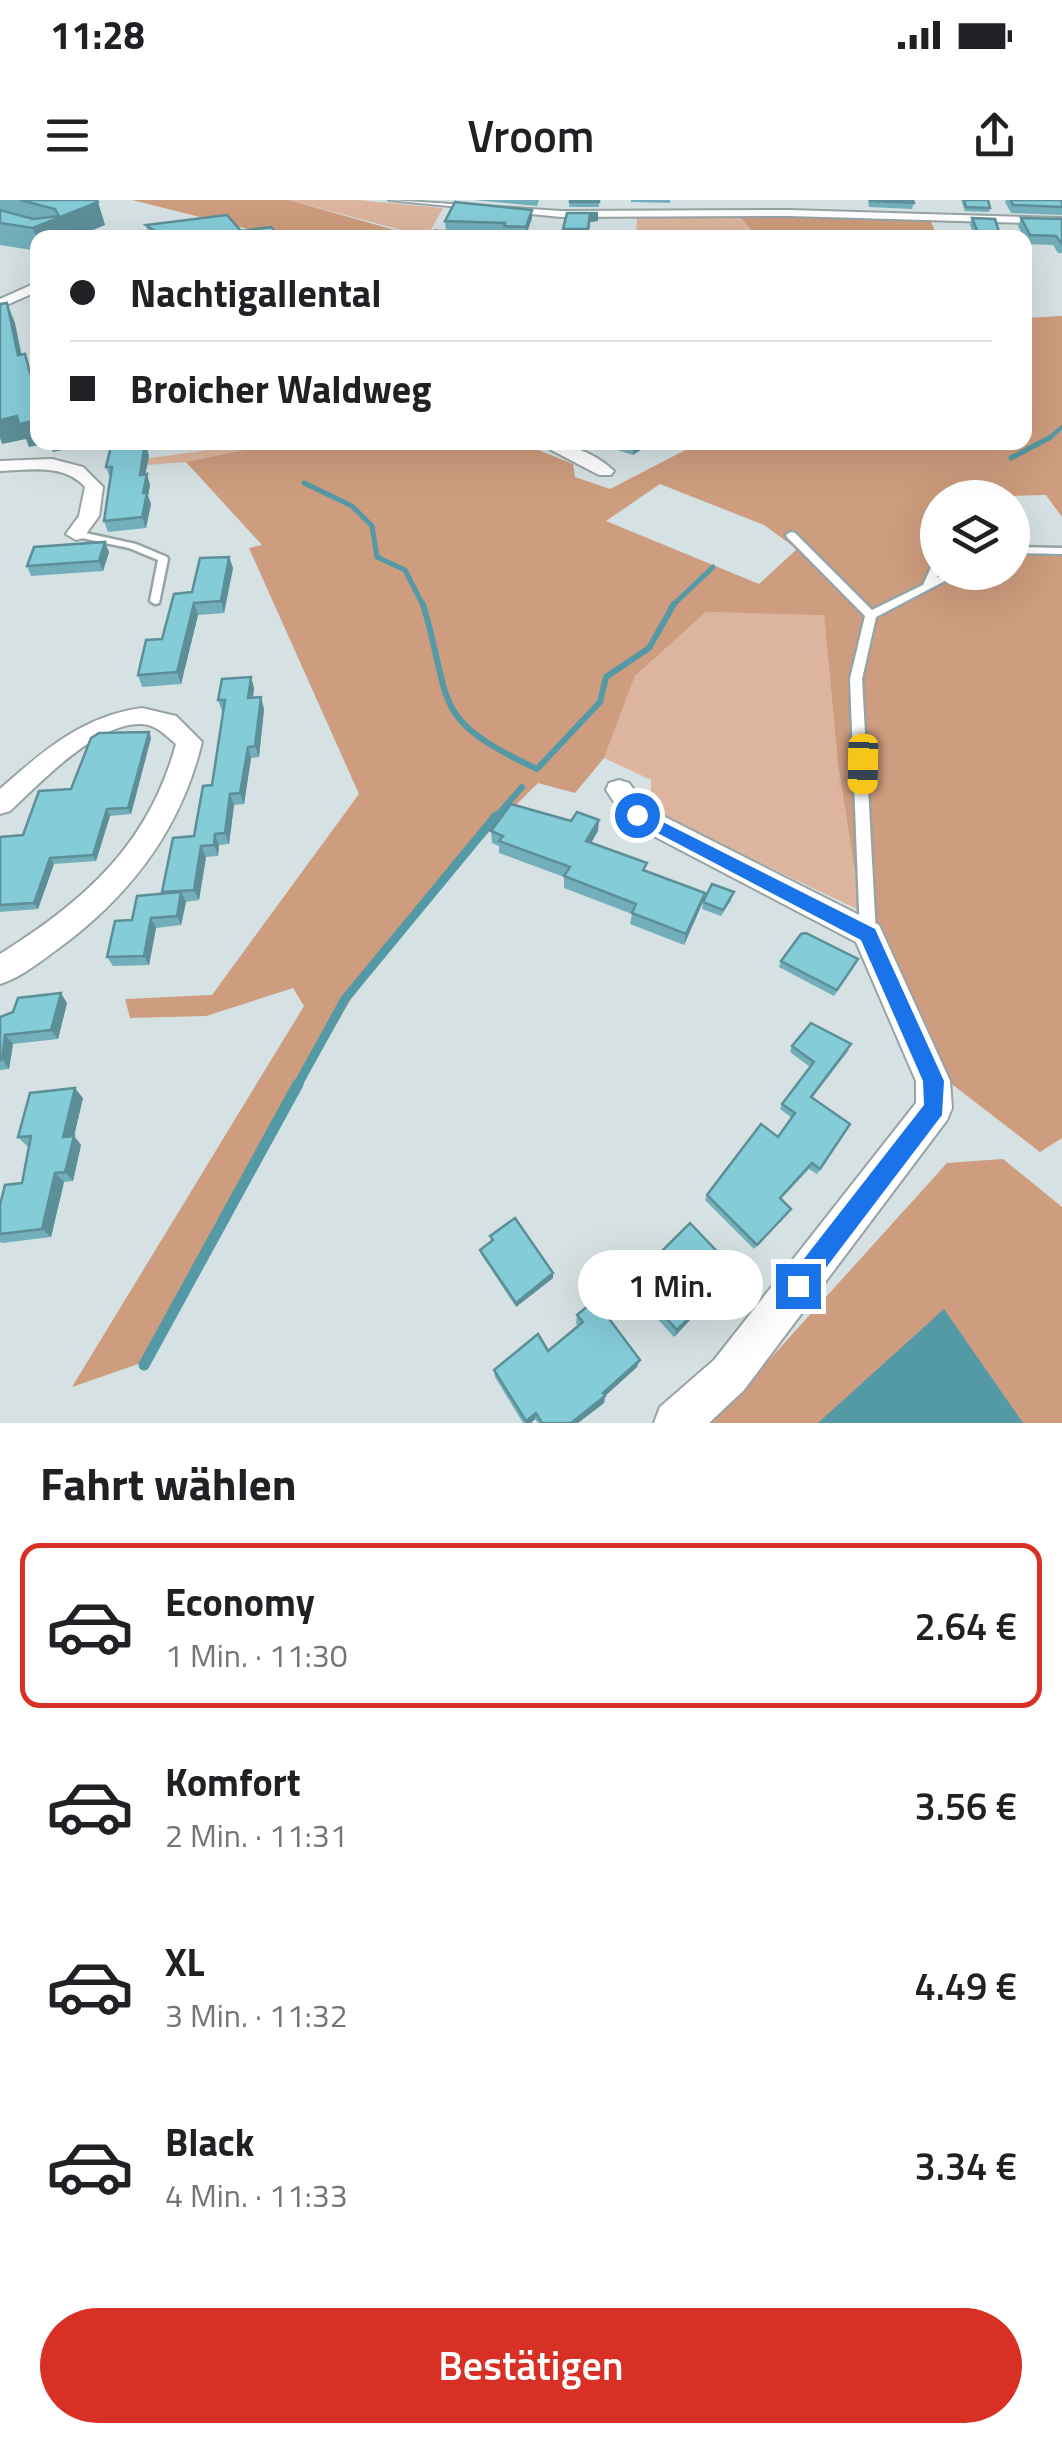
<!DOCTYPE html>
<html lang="de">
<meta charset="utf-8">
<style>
:root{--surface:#fff;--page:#f6f6f6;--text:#202124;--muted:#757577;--line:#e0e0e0;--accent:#d93025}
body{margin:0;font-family:"Titillium Web",sans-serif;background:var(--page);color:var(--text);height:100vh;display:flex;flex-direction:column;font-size:38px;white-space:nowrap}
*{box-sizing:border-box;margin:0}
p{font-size:32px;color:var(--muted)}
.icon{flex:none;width:55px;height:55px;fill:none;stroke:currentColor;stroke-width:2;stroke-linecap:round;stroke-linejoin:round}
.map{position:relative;height:1223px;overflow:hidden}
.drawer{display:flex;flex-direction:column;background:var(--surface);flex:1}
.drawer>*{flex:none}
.hud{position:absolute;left:30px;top:30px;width:1002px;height:220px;border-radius:20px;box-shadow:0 10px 40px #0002;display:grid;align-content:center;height:220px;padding:0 40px;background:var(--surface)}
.tools{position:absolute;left:920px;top:280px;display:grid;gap:20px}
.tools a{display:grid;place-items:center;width:110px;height:110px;border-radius:50%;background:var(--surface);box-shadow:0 10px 40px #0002;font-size:50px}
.end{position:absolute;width:45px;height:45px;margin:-22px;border:12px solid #1a73e8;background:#fff;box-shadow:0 0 0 5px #fff}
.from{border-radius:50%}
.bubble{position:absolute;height:70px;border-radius:35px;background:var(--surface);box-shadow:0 10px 40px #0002;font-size:32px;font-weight:600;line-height:70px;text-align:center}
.car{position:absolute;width:30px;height:60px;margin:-30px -15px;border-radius:12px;box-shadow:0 0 8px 2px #0007;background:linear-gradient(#f5c518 24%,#345 0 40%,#f5c518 0 76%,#345 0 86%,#f5c518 0)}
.hud b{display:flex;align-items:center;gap:35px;height:95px;font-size:38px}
.hud b+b{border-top:2px solid var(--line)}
.hud i{width:25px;height:25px;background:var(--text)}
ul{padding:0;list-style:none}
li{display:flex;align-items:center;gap:30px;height:165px;margin:0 20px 15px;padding:0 20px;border:5px solid transparent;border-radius:20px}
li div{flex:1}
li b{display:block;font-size:38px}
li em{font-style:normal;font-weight:600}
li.on{border-color:var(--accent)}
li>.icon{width:90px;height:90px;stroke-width:1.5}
h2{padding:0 40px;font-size:45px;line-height:120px}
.cta{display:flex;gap:20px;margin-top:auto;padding:20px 40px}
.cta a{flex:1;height:115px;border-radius:60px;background:var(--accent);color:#fff;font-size:40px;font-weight:600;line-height:115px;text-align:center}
.status{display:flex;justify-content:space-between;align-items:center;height:70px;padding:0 50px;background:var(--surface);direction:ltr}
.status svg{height:28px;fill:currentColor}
header{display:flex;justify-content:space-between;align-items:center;height:130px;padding:0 40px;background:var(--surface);font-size:45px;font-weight:600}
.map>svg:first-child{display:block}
.green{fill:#ddb59e}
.forest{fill:#ce9c7e;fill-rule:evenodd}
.water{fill:#539aa6}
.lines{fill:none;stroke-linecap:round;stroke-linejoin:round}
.stream-far4{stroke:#539aa6;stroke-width:4}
.stream-far3{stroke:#539aa6;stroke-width:5}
.stream-far2{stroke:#539aa6;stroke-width:6}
.stream-far1{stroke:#539aa6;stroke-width:9}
.stream{stroke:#539aa6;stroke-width:11}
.lane-casing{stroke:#97a3a5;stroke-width:5}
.street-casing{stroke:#97a3a5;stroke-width:4}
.lane{fill:#fff;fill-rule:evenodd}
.street{fill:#fff;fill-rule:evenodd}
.wall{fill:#72afbb}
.shaded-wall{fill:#5d8f98}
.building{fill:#85ccd9;stroke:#5d8f98;stroke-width:2.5}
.route{fill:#1a73e8}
</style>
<div class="status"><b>11:28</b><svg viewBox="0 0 49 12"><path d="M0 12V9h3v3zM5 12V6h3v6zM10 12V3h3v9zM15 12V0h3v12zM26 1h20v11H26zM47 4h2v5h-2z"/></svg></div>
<header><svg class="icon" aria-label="menu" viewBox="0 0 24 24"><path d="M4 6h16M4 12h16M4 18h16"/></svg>Vroom<svg class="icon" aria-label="share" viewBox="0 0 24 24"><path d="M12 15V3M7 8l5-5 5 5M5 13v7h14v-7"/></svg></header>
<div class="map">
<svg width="1062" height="1223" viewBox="0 0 1062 1223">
<rect width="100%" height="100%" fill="#d5e1e3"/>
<!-- green -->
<g class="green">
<path d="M289,0h69l85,8 -16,29z"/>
<path d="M637,17h103l13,17 -6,4h-111z"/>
<path d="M205,243h73l-92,19 -78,6 -1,-4 101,-14z"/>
<path d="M706,412l118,2 14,150 23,147 -210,-100v-31l-47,-22 31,-82z"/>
</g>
<!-- forest -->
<g class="forest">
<path d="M132,0h157l123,35 15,2 7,-8 121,8h-275z"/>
<path d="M740,17l190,2 7,18h-190l6,-4z"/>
<path d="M1062,116v201l-16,-22 -108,3 1,76 73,-2 1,-27 49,3v590l-22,14 -91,-70 -57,-129 -31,-42 -23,-147 -14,-149 -118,-3 -71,64 -31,82 -29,35 -37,-10 -84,84 -103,132 -210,364 -69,24 232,-381 -11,-18 -87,28 -76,2 -5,-19 87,-4 147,-201 -110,-246 13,-3 -76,-83 92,-19h243l52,21 2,13 35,12 89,-46 326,-1v-124zM660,284l104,41 33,24 -38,35 -153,-63z"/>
<path d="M1003,959l59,48v216h-356l36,-33 205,-227z"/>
</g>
<!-- water -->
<path class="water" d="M944,1109l79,114h-205z"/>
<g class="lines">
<!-- stream-far4 -->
<path class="stream-far4" d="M1048,239l14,-12"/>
<!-- stream-far3 -->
<g class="stream-far3">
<path d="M1011,258l40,-21"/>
<path d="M304,283l48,23 20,20 5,31 28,13 19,37"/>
<path d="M671,407l42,-40"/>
</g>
<!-- stream-far2 -->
<g class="stream-far2">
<path d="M423,404c30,102 6,114 114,165l63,-67 6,-25 43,-29 25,-44"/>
<path d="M494,619l28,-32"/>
</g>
<!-- stream-far1 -->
<path class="stream-far1" d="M297,886l48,-87 151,-183"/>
<!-- stream -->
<path class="stream" d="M144,1165l154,-281"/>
<defs>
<g id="lane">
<path d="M76,331l60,13 31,13 1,2 -9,44 -4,1 -5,-3 8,-41 -29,-12 -57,-12v-4z"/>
<path d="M791,332l4,1 77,77 51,-25 11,-24 4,-1 1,12 -2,6 11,-6h14l-86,45 -14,62 14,255 -3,4 -5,2 -5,-2 -3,-4 -10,-255 15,-63 -78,-79 -1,-2z"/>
<path d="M1012,347l50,1v6l-50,-1z"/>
</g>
<g id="street">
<path d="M389,0l172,11 228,-1 273,8v6l-273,-8 -228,1z"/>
<path d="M38,82v9l-38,17v-9z"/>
<path d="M536,242c28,0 57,9 78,29l-3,4h-12z"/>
<path d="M52,259l31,8 20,20 -4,29 -16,22 -7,2 -10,-6 13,-18 6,-29c-21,-24 -56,-17 -85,-16v-10z"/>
<path d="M142,508l34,8 26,26c-21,87 -71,153 -143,206 -18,13 -37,29 -59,36v-30c85,-53 149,-110 176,-210 -11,-9 -19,-19 -34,-20 -45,-2 -102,59 -132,87l-10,3v-25c44,-39 83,-73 142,-81z"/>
<path d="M619,580l10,3 18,25 232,117 71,156 2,27 -5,12 -203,270 -35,33h-55l6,-16 54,-47 202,-257v-22l-60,-139 -229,-120 -21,-32 3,-7z"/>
</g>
</defs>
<!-- lane casing -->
<use href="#lane" class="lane-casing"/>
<!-- street casing -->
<use href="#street" class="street-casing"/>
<!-- lane -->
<use href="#lane" class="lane"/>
<!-- street -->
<use href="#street" class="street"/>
</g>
<!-- wall -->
<g class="wall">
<path d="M0,0h97l8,25 -67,13v13l-38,-6z"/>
<path d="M474,0h65l-2,6z"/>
<path d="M570,0h29v7h-30z"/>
<path d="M631,0h39v3l-39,-1z"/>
<path d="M868,0h45l1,3 -2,6 -43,-2z"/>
<path d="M961,0h27l2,8 -1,4 -24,-1z"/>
<path d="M1006,0h56v15l-51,-2 -6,-11z"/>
<path d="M598,13v8l-8,1 -2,16 -25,-1v-8z"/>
<path d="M532,18l-6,17h-22v-4l-58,-1 -1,-9z"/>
<path d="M972,18l29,20h-26l-5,-13z"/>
<path d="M1021,18l41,1v34h-4l-5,-8 -26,-1 -9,-18z"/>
<path d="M146,25l95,6 40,7h-132z"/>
<path d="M592,242h61l-20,13z"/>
<path d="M145,243l4,13 -4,18 5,11 -2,11 3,8 -5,24 -38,4 -4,-11 6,-43 -4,-11z"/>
<path d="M109,352l-6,19 -72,5 -4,-10z"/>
<path d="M229,357l4,11 -9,45 -26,2 -17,69 -39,3 -4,-12 24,-36z"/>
<path d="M251,477l3,11 -1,10 11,11 -5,48 -8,1 -7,46 -10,1 -5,39 -10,1 -1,11 -12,1 -7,43 -13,2 -5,23 -25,3 -7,37 -36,1 -6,-9 25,-37 31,-26 31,-58 18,-51 11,-74h-1l-4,-11z"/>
<path d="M149,532l2,6 -20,76 -21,2 -14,45 -42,3 -16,45 -38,3v-75l23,-2 48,-46z"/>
<path d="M491,631h107l-7,11 54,29 60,22 -3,11 -18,41 -54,-21 2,-10 -68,-26v-11l-65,-24v-7l-7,-3z"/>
<path d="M732,699l-11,17 -19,-7 1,-7z"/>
<path d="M781,761l74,4 -21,31 -55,-29z"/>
<path d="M67,803l-9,36 -45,5 -4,25 -9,1v-53z"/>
<path d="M792,846l57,4 -37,48 38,26 -33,50 -8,-5 -28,30 10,10 -3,4 -34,36 -49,-49 2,-5 71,-58 14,-19 -12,-9 2,-5 28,-37 -20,-15z"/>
<path d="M83,898l-9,38 7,9 -8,36 -9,1 -13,55 -49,6 -2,-1v-37l22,-22 7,-37h-2l-9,-9z"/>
<path d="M490,1036l63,37v5l-37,29 -35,-53 -1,-4 11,-9z"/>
<path d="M652,1061l75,14 -32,33 -2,9 -19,20 -49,-54 2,-9z"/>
<path d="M577,1115l60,52 -32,29 -1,7 -26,20h-40l-3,-4 -4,4h-8l-28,-46 -1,-7 54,-19 30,-25 -2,-3z"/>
</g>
<!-- shaded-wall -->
<g class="shaded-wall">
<path d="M98,2l7,23 -31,13h-36v3l-5,-13z"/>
<path d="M532,10v8l-6,17v-8z"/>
<path d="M598,13v8l-8,1 -2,16 2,-24z"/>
<path d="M7,103l8,20 11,53 -8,-21z"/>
<path d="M17,216l21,4v22h42l1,4 -28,6 -3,-9 -21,4 -3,-8 -24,5 -2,-6v-18z"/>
<path d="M638,242h15l-20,13 1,-10z"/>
<path d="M146,245l3,11 -6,30 -3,-11z"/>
<path d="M147,274l3,11 -2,11 3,8 -5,24 -4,-11 1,-24z"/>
<path d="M105,342l4,10 -6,19 -4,-10z"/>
<path d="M229,357l4,11 -9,45 -3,-12z"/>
<path d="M194,403l4,12 -17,69 -4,-12z"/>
<path d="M251,477l3,11 -3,21 -3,-11z"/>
<path d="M261,497l3,12 -5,48 -4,-11z"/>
<path d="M149,532l2,6 -20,76 -3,-6z"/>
<path d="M248,547l3,11 -7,46 -4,-11z"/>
<path d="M230,594l4,11 -5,39 -4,-11z"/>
<path d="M107,609l3,7 -14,45 -3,-6z"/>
<path d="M599,620l-1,11 -12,21v-11z"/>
<path d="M215,634l4,11 -1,11 -4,-11z"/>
<path d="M201,646l5,11 -7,43 -5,-10z"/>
<path d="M50,658l4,6 -16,45 -4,-6z"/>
<path d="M181,692l5,10 -5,23 -4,-9z"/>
<path d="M705,693l-3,11 -18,41 2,-11z"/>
<path d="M151,718l5,10 -7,37 -5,-9z"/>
<path d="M61,793l6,10 -9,36 -7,-9z"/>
<path d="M5,835l8,9 -4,25 -7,-10z"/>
<path d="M75,888l8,10 -9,38 7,9 -8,36 -8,-9 -2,-35z"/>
<path d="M55,973l9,9 -13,55 -9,-8z"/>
<path d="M731,1066l-4,9 -37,39 3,-8z"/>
<path d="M553,1073v5l-37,29v-4z"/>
<path d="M697,1110l-4,7 -19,20 3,-7z"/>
<path d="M640,1160l-3,7 -33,30 1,-1 -1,7 -26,20h-7z"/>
<path d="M536,1213l-1,6 -4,4h-5v-2z"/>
</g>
<!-- building -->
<g class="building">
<path d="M20,0h77l1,2 -65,26 -33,-5v-13l33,9 26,-3 -4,-7z"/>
<rect x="570" y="0" width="29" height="2"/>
<path d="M870,0h43l1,3 -43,-2z"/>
<path d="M964,0h24l2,8 -24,-1z"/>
<path d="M1011,0h51v7l-49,-2z"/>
<path d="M455,2l77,8 -6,17 -22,-1 1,-3 -60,-2z"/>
<path d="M567,13h31l-8,1 -2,15h-25z"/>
<path d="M227,15l14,16 30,-4 10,11h-116l-19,-13z"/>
<path d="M972,18l23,1 6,19h-21z"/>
<path d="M1021,18l41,1v25l-6,-8 -26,-1z"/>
<path d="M7,103l11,52 7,-1 5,19 6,-1 2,5v43l-19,4 -2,-8 -17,4v-116z"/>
<path d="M112,242h33l-5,33 7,-1 -4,19h4l-5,24 -38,4 8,-54h-6z"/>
<path d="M105,342l-6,19 -72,5 7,-19z"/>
<path d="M229,357l-8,44 -27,2 -17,69 -39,3 8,-35 16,-1 12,-45 18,-2 8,-34z"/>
<path d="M251,477l-3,21 13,-1 -6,49 -7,1 -8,46 -10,1 -5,39 -10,1 -1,11 -13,1 -7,44 -32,2 11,-54 21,-2 9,-50 9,-1 13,-85h-7l4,-21z"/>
<path d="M149,532l-21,76 -21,1 -14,46 -43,3 -16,45 -34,2v-68l23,-2 16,-44 32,-2 20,-51 8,-5z"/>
<path d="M511,604l60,17 6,-9 22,8 -13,21 61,22 -4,7 62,23 -19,41 -54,-21 4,-9 -72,-28 6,-9 -71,-26 4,-5 -12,-5z"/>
<path d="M712,684l22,8 -11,18 -20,-8z"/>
<path d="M181,692l-4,24 -26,2 -7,38 -37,1 8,-36 17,-1 5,-24z"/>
<path d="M806,733l52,26 -21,31 -56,-29 20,-27z"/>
<path d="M61,793l-10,37 -46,5 -3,24 -2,1v-43l13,-5 5,-14z"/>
<path d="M811,823l40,21 -40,53 39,27 -30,45 -8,-6 -32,35 11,11 -34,36 -50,-50 54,-71 17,13 17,-24 -13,-9 32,-42 -22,-16z"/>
<path d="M75,888l-12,49 11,-1 -9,36 -10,1 -13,56 -42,5v-29l5,-20 17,-2 9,-47 -13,1 12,-44z"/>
<path d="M515,1018l38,55 -37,30 -36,-53 13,-10 -3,-4z"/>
<path d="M690,1023l41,43 -38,40 4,4 -20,20 -50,-56 19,-19 6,6z"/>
<path d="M595,1100l45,60 -37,33 2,3 -34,27h-29l-6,-10 -10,8 -32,-51 44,-36 10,17 35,-29 -6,-7z"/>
</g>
<!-- route -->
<path class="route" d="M637,609l238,120 69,152 -2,34 -136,179 -8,4 -9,-4 -3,-8 3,-8 135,-173 -1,-24 -62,-141 -230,-121v-8z"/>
</svg>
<div class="tools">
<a><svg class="icon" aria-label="layers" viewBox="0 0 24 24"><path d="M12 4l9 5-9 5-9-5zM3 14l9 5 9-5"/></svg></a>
</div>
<i class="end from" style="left:637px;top:615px"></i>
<i class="end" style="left:798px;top:1086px"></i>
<div class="bubble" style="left:578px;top:1050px;width:185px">1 Min.</div>
<i class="car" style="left:863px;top:564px;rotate:181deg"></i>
<div class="hud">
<b><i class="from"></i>Nachtigallental</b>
<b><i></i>Broicher Waldweg</b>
</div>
</div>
<section class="drawer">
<h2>Fahrt wählen</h2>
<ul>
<li class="on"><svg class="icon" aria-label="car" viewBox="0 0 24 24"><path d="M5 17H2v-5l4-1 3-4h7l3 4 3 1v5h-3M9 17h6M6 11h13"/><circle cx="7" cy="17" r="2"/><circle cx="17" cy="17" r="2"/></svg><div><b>Economy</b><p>1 Min. · 11:30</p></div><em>2.64 €</em></li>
<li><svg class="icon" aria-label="car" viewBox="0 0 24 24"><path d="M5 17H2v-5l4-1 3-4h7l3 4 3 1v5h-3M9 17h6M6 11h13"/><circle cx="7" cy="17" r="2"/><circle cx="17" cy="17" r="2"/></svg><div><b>Komfort</b><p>2 Min. · 11:31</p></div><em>3.56 €</em></li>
<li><svg class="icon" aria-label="car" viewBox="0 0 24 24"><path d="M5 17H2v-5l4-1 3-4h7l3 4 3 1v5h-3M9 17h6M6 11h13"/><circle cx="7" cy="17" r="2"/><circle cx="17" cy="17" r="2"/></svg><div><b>XL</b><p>3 Min. · 11:32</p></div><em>4.49 €</em></li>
<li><svg class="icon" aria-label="car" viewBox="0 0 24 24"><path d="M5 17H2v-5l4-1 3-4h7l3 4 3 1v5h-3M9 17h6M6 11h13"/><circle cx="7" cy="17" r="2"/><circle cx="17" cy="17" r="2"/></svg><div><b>Black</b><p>4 Min. · 11:33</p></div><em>3.34 €</em></li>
</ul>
<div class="cta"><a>Bestätigen</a></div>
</section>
